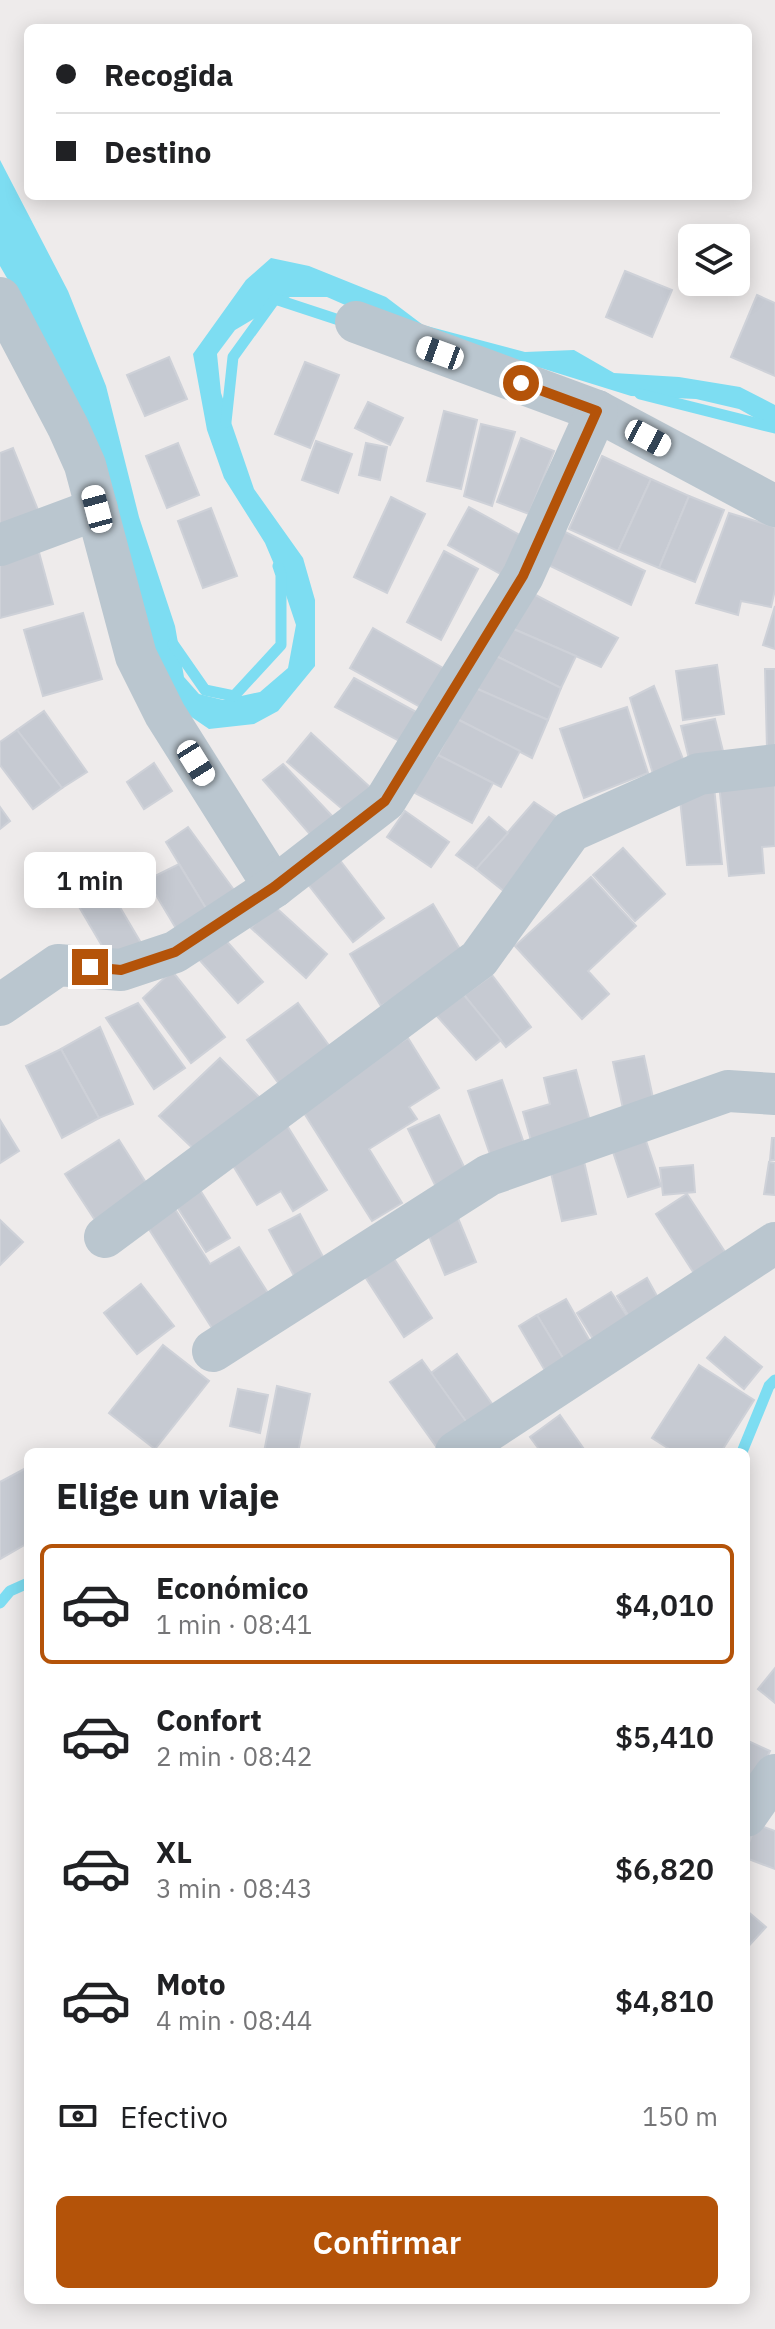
<!DOCTYPE html>
<html lang="es">
<meta charset="utf-8">
<style>
:root{--surface:#fff;--page:#f6f6f6;--text:#202124;--muted:#757577;--line:#e0e0e0;--accent:#b45309}
body{margin:0;font-family:"IBM Plex Sans",sans-serif;background:var(--page);color:var(--text);height:100vh;display:flex;flex-direction:column;font-size:30px;white-space:nowrap}
*{box-sizing:border-box;margin:0}
p{font-size:26px;color:var(--muted)}
.icon{flex:none;width:44px;height:44px;fill:none;stroke:currentColor;stroke-width:2;stroke-linecap:round;stroke-linejoin:round}
.map{position:relative;flex:1;overflow:hidden}
.panel{position:absolute;left:24px;top:1448px;width:726px;height:856px;display:flex;flex-direction:column;background:var(--surface);border-radius:12px;box-shadow:0 4px 20px #0003}
.panel>*{flex:none}
.banner{position:absolute;left:24px;top:24px;width:728px;height:176px;border-radius:12px;box-shadow:0 4px 20px #0003;display:grid;align-content:center;height:176px;padding:0 32px;background:var(--surface)}
.fabs{position:absolute;left:678px;top:224px;display:grid;gap:16px}
.fabs a{display:grid;place-items:center;width:72px;height:72px;border-radius:12px;background:var(--surface);box-shadow:0 4px 20px #0003;font-size:40px}
.end{position:absolute;width:36px;height:36px;margin:-18px;border:10px solid #b45309;background:#fff;box-shadow:0 0 0 4px #fff}
.from{border-radius:50%}
.bubble{position:absolute;height:56px;border-radius:12px;background:var(--surface);box-shadow:0 4px 20px #0003;font-size:26px;font-weight:600;line-height:56px;text-align:center}
.car{position:absolute;width:24px;height:48px;margin:-24px -12px;border-radius:10px;box-shadow:0 0 6px 2px #0007;background:linear-gradient(#fff 24%,#345 0 40%,#fff 0 76%,#345 0 86%,#fff 0)}
.banner b{display:flex;align-items:center;gap:28px;height:76px;font-size:30px}
.banner b+b{border-top:2px solid var(--line)}
.banner i{width:20px;height:20px;background:var(--text)}
ul{padding:0;list-style:none}
li{display:flex;align-items:center;gap:24px;height:120px;margin:0 16px 12px;padding:0 16px;border:4px solid transparent;border-radius:12px}
li div{flex:1}
li b{display:block;font-size:30px}
li em{font-style:normal;font-weight:600}
li.selected{border-color:var(--accent)}
li>.icon{width:72px;height:72px;stroke-width:1.5}
h2{padding:0 32px;font-size:36px;line-height:96px}
.pay{display:flex;align-items:center;gap:20px;height:88px;padding:0 32px;font-size:30px}
.pay p{margin-inline-start:auto}
.cta{display:flex;gap:16px;margin-top:auto;padding:16px 32px}
.cta a{flex:1;height:92px;border-radius:12px;background:var(--accent);color:#fff;font-size:32px;font-weight:600;line-height:92px;text-align:center}
.map>svg:first-child{display:block}
.water{fill:#7dddf2}
.lines{fill:none;stroke-linecap:round;stroke-linejoin:round}
.stream{stroke:#7dddf2;stroke-width:11}
.building{fill:#c6cad2;stroke:#ced1d8;stroke-width:2}
.minor{stroke:#bac6cf;stroke-width:42}
.route{stroke:#b45309;stroke-width:10}
</style>
<div class="map">
<svg width="775" height="2329" viewBox="0 0 775 2329">
<rect width="100%" height="100%" fill="#eeebeb"/>
<!-- water -->
<path class="water" d="M0,160l68,131 38,95 33,131 36,109 9,51 15,17 24,6 37,-8 28,-24 8,-43 -14,-42 -17,-40 -41,-65 -17,-48 -14,-76 53,-74 25,-22 38,8 77,31 37,28 102,27 49,-2 40,23 65,4 61,10 35,18v24l-36,-20 -43,-10 -65,-3 -90,-28 -91,-17 -123,-54h-37l-55,33 -18,24 4,39 33,96 49,69 12,42v66l-37,45 -24,13 -45,5 -38,-26 -130,-366 -41,-71z"/>
<g class="lines">
<!-- stream -->
<g class="stream">
<path d="M640,394l135,34"/>
<path d="M226,422l7,-65 42,-58 73,24"/>
<path d="M173,644l32,46 29,6 47,-51v-70l-3,-9"/>
<path d="M742,1452l27,-66 6,-6"/>
<path d="M0,1603l10,-12 18,-8"/>
</g>
</g>
<!-- building -->
<g class="building">
<path d="M625,271l47,19 -20,47 -46,-20z"/>
<path d="M757,295l18,8v73l-44,-19z"/>
<path d="M169,357l18,42 -42,17 -18,-41z"/>
<path d="M305,362l34,13 -29,73 -35,-14z"/>
<path d="M368,402l35,16 -13,27 -35,-17z"/>
<path d="M444,411l33,9 -16,69 -34,-8z"/>
<path d="M481,424l34,8 -23,74 -28,-10z"/>
<path d="M521,438l33,13 -25,63 -32,-12z"/>
<path d="M316,441l36,13 -14,39 -36,-13z"/>
<path d="M178,443l21,52 -32,13 -21,-52z"/>
<path d="M366,443l21,4 -7,33 -21,-5z"/>
<path d="M13,448l27,67 -40,16v-78z"/>
<path d="M602,456l49,23 -33,72 -49,-22z"/>
<path d="M651,479l38,17 -30,72 -41,-17z"/>
<path d="M689,496l35,14 -29,72 -36,-14z"/>
<path d="M391,497l34,17 -38,79 -33,-16z"/>
<path d="M469,507l56,31 -21,38 -56,-31z"/>
<path d="M211,508l26,68 -34,12 -25,-67z"/>
<path d="M729,513l46,14v63l-4,17 -30,-6 -3,14 -42,-12z"/>
<path d="M557,528l88,43 -14,34 -89,-43z"/>
<path d="M37,545l16,59 -53,14v-63z"/>
<path d="M444,551l34,18 -37,71 -34,-18z"/>
<path d="M526,590l92,48 -17,29 -92,-40z"/>
<path d="M775,606v43l-12,-4z"/>
<path d="M83,613l19,66 -59,17 -19,-66z"/>
<path d="M509,627l67,29 -15,32 -69,-34z"/>
<path d="M373,628l72,41 -23,39 -72,-40z"/>
<path d="M492,654l69,34 -13,32 -75,-33z"/>
<path d="M717,665l7,49 -41,6 -7,-49z"/>
<path d="M765,669h10v80h-8z"/>
<path d="M354,678l64,35 -15,30 -68,-36z"/>
<path d="M654,686l31,78 -32,10 -23,-76z"/>
<path d="M473,687l75,33 -16,38 -75,-39z"/>
<path d="M627,707l21,66 -64,25 -24,-69z"/>
<path d="M44,711l43,61 -25,16 -45,-58z"/>
<path d="M457,719l63,32 -19,36 -63,-32z"/>
<path d="M715,719l9,36 -34,8 -9,-37z"/>
<path d="M17,730l45,58 -29,21 -33,-44v-23z"/>
<path d="M311,733l60,55 -24,25 -60,-51z"/>
<path d="M438,755l55,28 -21,40 -61,-32z"/>
<path d="M154,763l18,28 -28,18 -17,-27z"/>
<path d="M283,764l52,55 -20,21 -52,-60z"/>
<path d="M775,780v66l-13,1 2,26 -35,3 -10,-92z"/>
<path d="M714,787l8,77 -35,1 -8,-75z"/>
<path d="M534,802l30,20 -59,70 -29,-23z"/>
<path d="M0,807l10,14 -10,8z"/>
<path d="M405,811l44,31 -18,25 -44,-30z"/>
<path d="M489,817l19,16 -32,36 -20,-14z"/>
<path d="M188,827l46,63 -27,20 -41,-68z"/>
<path d="M623,848l42,46 -30,27 -42,-46z"/>
<path d="M339,859l45,59 -31,24 -46,-59z"/>
<path d="M179,864l28,46 -30,20 -30,-50z"/>
<path d="M591,877l45,49 -48,45 21,23 -27,25 -67,-73z"/>
<path d="M108,887l33,56 -30,18 -33,-56z"/>
<path d="M272,904l55,50 -21,24 -55,-50z"/>
<path d="M433,904l31,52 -83,50 -31,-52z"/>
<path d="M222,936l41,46 -25,21 -41,-46z"/>
<path d="M172,971l53,66 -34,26 -48,-65z"/>
<path d="M492,975l39,52 -25,20 -42,-52z"/>
<path d="M464,995l37,45 -25,20 -40,-45z"/>
<path d="M138,1003l47,65 -31,21 -48,-71z"/>
<path d="M298,1003l35,48 -51,37 -35,-48z"/>
<path d="M100,1027l33,77 -34,14 -38,-69z"/>
<path d="M408,1038l31,50 -30,19 8,12 -48,30 33,54 -30,18 -73,-116z"/>
<path d="M61,1049l38,69 -37,20 -36,-72z"/>
<path d="M644,1056l12,56 -31,6 -12,-56z"/>
<path d="M220,1058l40,40 -59,58 -42,-40z"/>
<path d="M576,1070l16,59 -60,15 -9,-32 27,-8 -6,-26z"/>
<path d="M502,1080l24,69 -34,11 -24,-69z"/>
<path d="M439,1115l28,58 -31,14 -28,-58z"/>
<path d="M0,1120l19,31 -19,12z"/>
<path d="M286,1124l41,66 -34,21 -12,-20 -24,14 -28,-46z"/>
<path d="M645,1138l16,48 -33,11 -16,-48z"/>
<path d="M772,1138h3v22h-5z"/>
<path d="M119,1140l31,49 -53,34 -32,-49z"/>
<path d="M583,1157l13,57 -34,7 -13,-57z"/>
<path d="M769,1162l6,1v32l-11,-1z"/>
<path d="M693,1165l2,27 -32,3 -3,-27z"/>
<path d="M200,1190l30,48 -24,14 -30,-47z"/>
<path d="M687,1194l42,64 -32,20 -41,-64z"/>
<path d="M453,1206l23,56 -31,13 -23,-56z"/>
<path d="M175,1209l35,55 29,-17 34,54 -56,35 -70,-110z"/>
<path d="M300,1214l29,54 -31,15 -29,-53z"/>
<path d="M0,1220l23,22 -23,23z"/>
<path d="M391,1254l41,64 -28,19 -42,-65z"/>
<path d="M647,1278l15,27 -30,17 -15,-26z"/>
<path d="M141,1284l33,42 -37,28 -33,-41z"/>
<path d="M611,1292l22,33 -35,22 -21,-34z"/>
<path d="M566,1299l28,49 -28,15 -29,-48z"/>
<path d="M537,1315l29,48 -19,11 -28,-48z"/>
<path d="M725,1337l37,30 -18,22 -37,-31z"/>
<path d="M163,1345l46,36 -54,68 -46,-36z"/>
<path d="M457,1354l38,54 -25,19 -39,-54z"/>
<path d="M422,1360l48,67 -32,22 -48,-67z"/>
<path d="M699,1365l55,35 -33,52h-47l-22,-14z"/>
<path d="M277,1386l33,8 -12,58h-34z"/>
<path d="M238,1389l30,6 -8,38 -30,-7z"/>
<path d="M560,1415l26,37h-45l-11,-15z"/>
<path d="M28,1467v76l-28,16v-77z"/>
<path d="M775,1668v35l-17,-14z"/>
<path d="M746,1740l24,11 -24,51z"/>
<path d="M756,1824l19,7v38l-29,-11v-7z"/>
<path d="M746,1910l20,17 -20,22z"/>
</g>
<g class="lines">
<!-- minor -->
<g class="minor">
<path d="M0,298l68,129 17,38 51,191 29,58 109,173"/>
<path d="M356,322l241,89 178,95"/>
<path d="M0,545l97,-36"/>
<path d="M0,1005l58,-40 63,5 54,-18 99,-65 111,-86 138,-225 74,-165"/>
<path d="M105,1237l374,-278 92,-128 128,-57 76,-9"/>
<path d="M213,1351l276,-176 239,-84 47,3"/>
<path d="M456,1452l319,-209"/>
<path d="M746,1816l29,-41"/>
</g>
</g>
<g class="lines">
<!-- route -->
<path class="route" d="M90,967l31,3 54,-18 99,-65 111,-86 138,-225 74,-165 -76,-28"/>
</g>
</svg>
<div class="fabs">
<a><svg class="icon" aria-label="layers" viewBox="0 0 24 24"><path d="M12 4l9 5-9 5-9-5zM3 14l9 5 9-5"/></svg></a>
</div>
<i class="end from" style="left:521px;top:383px"></i>
<i class="end" style="left:90px;top:967px"></i>
<div class="bubble" style="left:24px;top:852px;width:132px">1 min</div>
<i class="car" style="left:440px;top:353px;rotate:290deg"></i>
<i class="car" style="left:648px;top:438px;rotate:118deg"></i>
<i class="car" style="left:97px;top:509px;rotate:345deg"></i>
<i class="car" style="left:196px;top:763px;rotate:148deg"></i>
<div class="banner">
<b><i class="from"></i>Recogida</b>
<b><i></i>Destino</b>
</div>
<section class="panel">
<h2>Elige un viaje</h2>
<ul>
<li class="selected"><svg class="icon" aria-label="car" viewBox="0 0 24 24"><path d="M5 17H2v-5l4-1 3-4h7l3 4 3 1v5h-3M9 17h6M6 11h13"/><circle cx="7" cy="17" r="2"/><circle cx="17" cy="17" r="2"/></svg><div><b>Económico</b><p>1 min · 08:41</p></div><em>$4,010</em></li>
<li><svg class="icon" aria-label="car" viewBox="0 0 24 24"><path d="M5 17H2v-5l4-1 3-4h7l3 4 3 1v5h-3M9 17h6M6 11h13"/><circle cx="7" cy="17" r="2"/><circle cx="17" cy="17" r="2"/></svg><div><b>Confort</b><p>2 min · 08:42</p></div><em>$5,410</em></li>
<li><svg class="icon" aria-label="car" viewBox="0 0 24 24"><path d="M5 17H2v-5l4-1 3-4h7l3 4 3 1v5h-3M9 17h6M6 11h13"/><circle cx="7" cy="17" r="2"/><circle cx="17" cy="17" r="2"/></svg><div><b>XL</b><p>3 min · 08:43</p></div><em>$6,820</em></li>
<li><svg class="icon" aria-label="car" viewBox="0 0 24 24"><path d="M5 17H2v-5l4-1 3-4h7l3 4 3 1v5h-3M9 17h6M6 11h13"/><circle cx="7" cy="17" r="2"/><circle cx="17" cy="17" r="2"/></svg><div><b>Moto</b><p>4 min · 08:44</p></div><em>$4,810</em></li>
</ul>
<div class="pay"><svg class="icon" aria-label="cash" viewBox="0 0 24 24"><path d="M3 7h18v10H3z"/><circle cx="12" cy="12" r="2"/></svg>Efectivo<p>150 m</p></div>
<div class="cta"><a>Confirmar</a></div>
</section>
</div>
